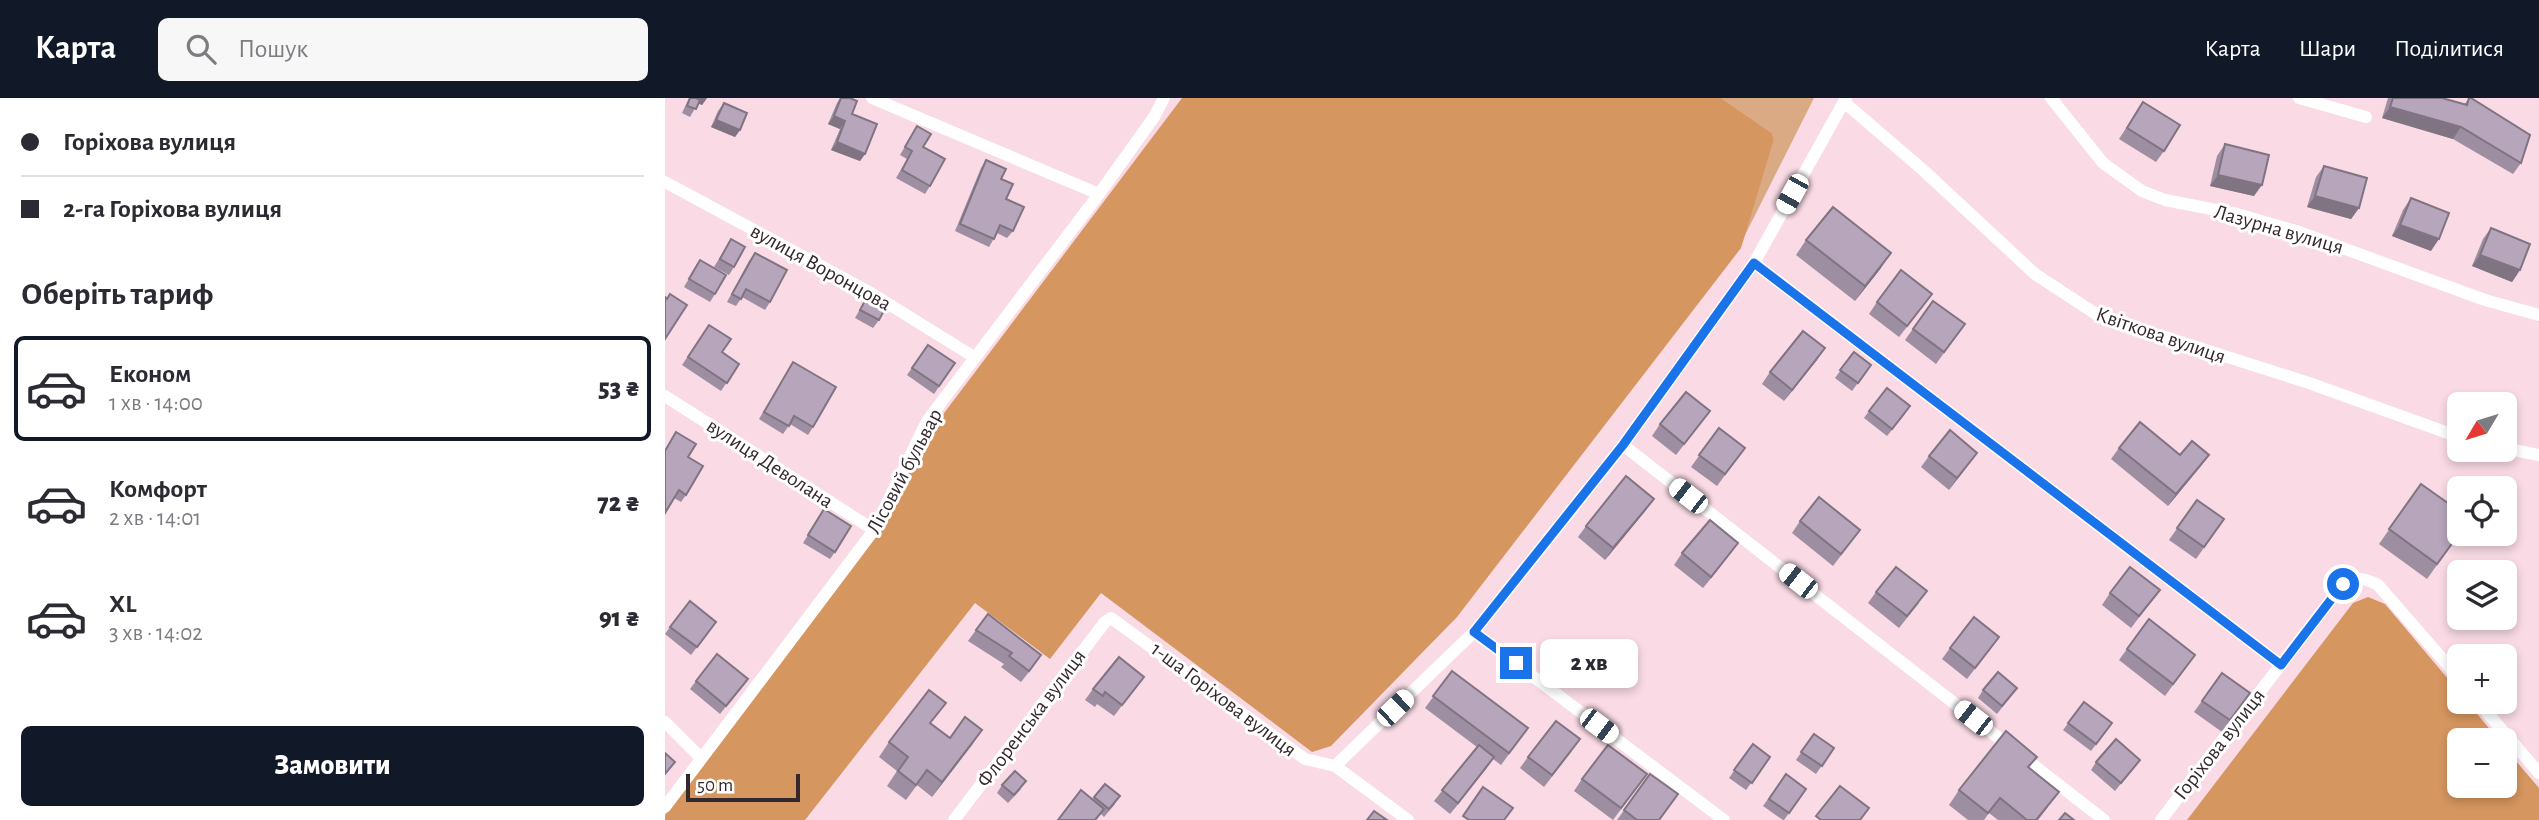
<!DOCTYPE html>
<html lang="uk">
<meta charset="utf-8">
<style>
:root{--surface:#fff;--page:#f7f7f7;--text:#2b2b33;--muted:#7c7c81;--line:#e1e1e2;--accent:#111827}
body{margin:0;font-family:"Alegreya Sans",sans-serif;background:var(--page);color:var(--text);height:100vh;display:flex;flex-direction:column;font-size:26px;white-space:nowrap}
*{box-sizing:border-box;margin:0}
p{font-size:23px;color:var(--muted)}
.icon{flex:none;width:38px;height:38px;fill:none;stroke:currentColor;stroke-width:2;stroke-linecap:round;stroke-linejoin:round}
.map{position:relative;flex:1;overflow:hidden}
.panel{display:flex;flex-direction:column;background:var(--surface);width:665px}
.panel>*{flex:none}
.top-card{display:grid;align-content:center;height:154px;padding:0 21px;background:var(--surface)}
.needle{width:46px;rotate:232deg}
.fabs{position:absolute;left:1782px;top:294px;display:grid;gap:14px}
.fabs a{display:grid;place-items:center;width:70px;height:70px;border-radius:10px;background:var(--surface);box-shadow:0 4px 10px #0003;font-size:35px}
.scale{position:absolute;left:21px;bottom:18px;width:114px;box-sizing:border-box;padding-left:7px;border:4px solid #34282d;border-top:0;font-size:19px;line-height:24px;white-space:nowrap;color:#34282d;-webkit-text-stroke:5px #fff;paint-order:stroke}
.end{position:absolute;width:32px;height:32px;margin:-16px;border:9px solid #1a73e8;background:#fff;box-shadow:0 0 0 4px #fff}
.from{border-radius:50%}
.bubble{position:absolute;height:49px;border-radius:10px;background:var(--surface);box-shadow:0 4px 10px #0003;font-size:23px;font-weight:800;line-height:49px;text-align:center}
.car{position:absolute;width:21px;height:42px;margin:-21px -10px;border-radius:9px;box-shadow:0 0 5px 2px #0007;background:linear-gradient(#fff 24%,#345 0 40%,#fff 0 76%,#345 0 86%,#fff 0)}
.top-card b{display:flex;align-items:center;gap:24px;height:66px;font-size:26px}
.top-card b+b{border-top:2px solid var(--line)}
.top-card i{width:18px;height:18px;background:var(--text)}
ul{padding:0;list-style:none}
li{display:flex;align-items:center;gap:21px;height:105px;margin:0 14px 10px;padding:0 7px;border:4px solid transparent;border-radius:10px}
li div{flex:1}
li b{display:block;font-size:26px}
li em{font-style:normal;font-weight:800}
li.current{border-color:var(--accent)}
li>.icon{width:63px;height:63px;stroke-width:1.5}
h2{padding:0 21px;font-size:32px;line-height:84px}
.cta{display:flex;gap:14px;margin-top:auto;padding:14px 21px}
.cta a{flex:1;height:80px;border-radius:10px;background:var(--accent);color:#fff;font-size:28px;font-weight:800;line-height:80px;text-align:center}
header{display:flex;align-items:center;gap:42px;box-sizing:border-box;height:98px;padding:0 35px;background:var(--accent);color:#fff}
header strong{font-size:33px}
nav{display:flex;gap:38px;margin-inline-start:auto;font-size:24px}
.search{width:490px;height:63px;background:var(--page);display:flex;align-items:center;gap:18px;box-sizing:border-box;padding:0 24px;border-radius:10px;color:var(--muted);font-size:26px}
main{display:flex;flex:1;min-height:0}
.map>svg:first-child{display:block}
.green{fill:#d9aa83}
.forest{fill:#d6965f}
.lines{fill:none;stroke-linecap:round;stroke-linejoin:round}
.street{stroke:#fff;stroke-width:12}
.wall{fill:#9d8ea1}
.shaded-wall{fill:#807483}
.building{fill:#b7a5bb;stroke:#807483;stroke-width:2}
.route{stroke:#1a73e8;stroke-width:9}
.labels{text-anchor:middle;stroke-width:6;stroke-linejoin:round;paint-order:stroke}
.street-label{font-size:21px;fill:#34282d;stroke:#fff}
</style>
<header>
<strong>Карта</strong>
<div class="search"><svg class="icon" aria-label="search" viewBox="0 0 24 24"><circle cx="10" cy="10" r="6"/><path d="M15 15l6 6"/></svg>Пошук</div>
<nav><a>Карта</a><a>Шари</a><a>Поділитися</a></nav>
</header>
<main>
<section class="panel">
<div class="top-card">
<b><i class="from"></i>Горіхова вулиця</b>
<b><i></i>2-га Горіхова вулиця</b>
</div>
<h2>Оберіть тариф</h2>
<ul>
<li class="current"><svg class="icon" aria-label="car" viewBox="0 0 24 24"><path d="M5 17H2v-5l4-1 3-4h7l3 4 3 1v5h-3M9 17h6M6 11h13"/><circle cx="7" cy="17" r="2"/><circle cx="17" cy="17" r="2"/></svg><div><b>Економ</b><p>1 хв · 14:00</p></div><em>53 ₴</em></li>
<li><svg class="icon" aria-label="car" viewBox="0 0 24 24"><path d="M5 17H2v-5l4-1 3-4h7l3 4 3 1v5h-3M9 17h6M6 11h13"/><circle cx="7" cy="17" r="2"/><circle cx="17" cy="17" r="2"/></svg><div><b>Комфорт</b><p>2 хв · 14:01</p></div><em>72 ₴</em></li>
<li><svg class="icon" aria-label="car" viewBox="0 0 24 24"><path d="M5 17H2v-5l4-1 3-4h7l3 4 3 1v5h-3M9 17h6M6 11h13"/><circle cx="7" cy="17" r="2"/><circle cx="17" cy="17" r="2"/></svg><div><b>XL</b><p>3 хв · 14:02</p></div><em>91 ₴</em></li>
</ul>
<div class="cta"><a>Замовити</a></div>
</section>
<div class="map">
<svg width="1874" height="722" viewBox="0 0 1874 722">
<rect width="100%" height="100%" fill="#f9dae5"/>
<!-- green -->
<path class="green" d="M1056,0h93l-71,141 31,-99 -2,-7z"/>
<!-- forest -->
<g class="forest">
<path d="M517,0h539l51,35 2,7 -33,108 -284,369 -126,129 -19,6 -211,-159 -51,66 -75,-56 -170,217h-140v-5l213,-282 51,-100z"/>
<path d="M1703,499l17,7 74,88v10h8l32,38h-40v46h45v-39l35,41v32h-352l166,-217z"/>
</g>
<g class="lines">
<!-- street -->
<g class="street">
<path d="M207,0l227,96"/>
<path d="M1386,0l52,65 39,28 23,9 72,14 59,17 189,69 54,15"/>
<path d="M1634,0l67,19"/>
<path d="M1179,4l79,68 112,104 64,42 210,67 150,54"/>
<path d="M0,84l206,111 103,64"/>
<path d="M1089,165l527,402"/>
<path d="M0,298l209,134"/>
<path d="M958,347l481,375"/>
<path d="M1839,350l35,7"/>
<path d="M809,534l250,188"/>
<path d="M1813,604l61,71"/>
<path d="M0,624l36,36"/>
<path d="M670,668l139,-134 149,-187 131,-182 92,-165"/>
<path d="M0,709l209,-277 53,-109 172,-227 55,-77 10,-19"/>
<path d="M289,722l151,-198 6,-4 194,141 30,7 73,54"/>
<path d="M1496,722l182,-236c13,-8 22,-6 35,1l81,93"/>
</g>
</g>
<!-- wall -->
<g class="wall">
<path d="M24,0h18l-5,7 -4,-2 -8,14 -8,-4z"/>
<path d="M175,0h10l2,16 13,40 -5,7 -29,-11 9,-21 -12,-5 9,-21z"/>
<path d="M1723,0h54l22,7 5,-7 52,65 -8,11 -60,-35 -71,-21z"/>
<path d="M1478,4l21,49 -8,11 -37,-23z"/>
<path d="M59,5l16,27 -5,7 -24,-10 7,-16z"/>
<path d="M252,28l6,21 7,39 -5,8 -29,-16 11,-19 -7,-4z"/>
<path d="M1560,46l29,52 -44,-10 7,-30z"/>
<path d="M321,62l15,19 12,52 -6,7 -10,-5 -8,14 -34,-16 26,-63z"/>
<path d="M1659,68l35,42 -8,11 -44,-12 9,-30z"/>
<path d="M1746,100l20,53 -39,-15 11,-26z"/>
<path d="M1826,130l29,42 -8,12 -40,-16 11,-27z"/>
<path d="M66,141l3,28 -5,8 -15,-8z"/>
<path d="M1141,142l75,28 -26,33 -59,-46z"/>
<path d="M90,155l15,49 -5,8 -23,-13 -6,9 -9,-4 22,-41z"/>
<path d="M35,162l15,34 -5,8 -26,-15z"/>
<path d="M202,199l12,23 -6,8 -18,-10z"/>
<path d="M1268,203l32,23 -29,40 -31,-24z"/>
<path d="M1212,204l47,3 -25,32 -30,-23z"/>
<path d="M44,227l13,27 17,12 -18,27 -39,-26z"/>
<path d="M263,247l27,18 -21,31 -27,-19z"/>
<path d="M1189,254l17,13 -19,26 -17,-13z"/>
<path d="M1152,262l-33,41 -22,-17 8,-12z"/>
<path d="M128,264l20,65 -5,8 -18,-11 -7,10 -24,-15z"/>
<path d="M1045,313l-34,44 -24,-19 8,-12z"/>
<path d="M1204,313l36,3 -18,22 -23,-18z"/>
<path d="M1054,330l26,20 -28,38 -26,-19z"/>
<path d="M11,334l12,25 -2,38 -5,7 -7,-4 -9,15v-63z"/>
<path d="M1454,350l61,7h29l-41,51 -57,-47z"/>
<path d="M1312,355l-28,37 -28,-23 8,-11z"/>
<path d="M1756,386l38,50 -32,45 -48,-35z"/>
<path d="M1532,402l27,19 -28,40 -27,-19z"/>
<path d="M159,411l11,43 -5,7 -27,-16z"/>
<path d="M981,412l-41,50 -27,-23 8,-11z"/>
<path d="M1135,423l52,20 -19,25 -41,-33z"/>
<path d="M1073,445l-35,45 -29,-23 8,-12z"/>
<path d="M1495,492l-29,38 -29,-23 8,-12z"/>
<path d="M1211,494l43,11 -20,25 -31,-25z"/>
<path d="M51,524l-25,33 -26,-21 5,-7z"/>
<path d="M311,532l57,37 -12,15 -20,-15 3,-3 -36,-23z"/>
<path d="M1285,550h41l-24,31 -25,-20z"/>
<path d="M1462,551l68,6 -30,41 -46,-36z"/>
<path d="M787,573l76,57 -27,37 -8,-6 -43,55 -16,-13 43,-54 -52,-39z"/>
<path d="M1557,575l28,20 -28,39 -28,-20z"/>
<path d="M479,579l-30,39 -17,-12 -2,3 -10,-7 8,-11z"/>
<path d="M83,581l-28,35 -30,-25 6,-8z"/>
<path d="M1352,590l-20,26 -19,-16 5,-8z"/>
<path d="M1419,604l28,21 -21,28 -28,-21z"/>
<path d="M266,626l19,14 32,-8 -50,67 -15,-12 -11,15 -19,-14 10,-15 -18,-14 10,-15z"/>
<path d="M1149,636l20,14 -18,26 -20,-14z"/>
<path d="M1088,646l17,13 -24,33 -17,-12z"/>
<path d="M907,653l-28,36 -24,-19 8,-11z"/>
<path d="M1475,662l-25,31 -24,-21 5,-8z"/>
<path d="M1364,670l19,39 -10,13h-40l-9,-7 -5,7h-16l-19,-15 10,-15z"/>
<path d="M985,676l9,46h-42z"/>
<path d="M1121,676l20,15 -22,31h-1l-20,-14z"/>
<path d="M917,681l57,6 -26,35 -39,-29z"/>
<path d="M440,686l10,20 -11,13 -3,-3 -5,6h-39l35,-20z"/>
<path d="M337,687l19,4 -13,14 -11,-10z"/>
</g>
<!-- shaded-wall -->
<g class="shaded-wall">
<path d="M25,0h17l-5,7 -12,-5z"/>
<path d="M1725,9l71,20 -8,12 -71,-21z"/>
<path d="M169,18l11,5 -5,8 -12,-5z"/>
<path d="M51,22l24,10 -5,7 -24,-10z"/>
<path d="M172,44l28,12 -5,7 -29,-11z"/>
<path d="M1553,77l44,10 -8,11 -44,-10z"/>
<path d="M1650,98l44,12 -8,11 -44,-12z"/>
<path d="M1735,127l39,14 -8,12 -39,-15z"/>
<path d="M1226,155l-10,15 -26,33 10,-15z"/>
<path d="M1815,157l40,15 -8,12 -40,-16z"/>
<path d="M1160,250l-8,12 -33,41 8,-11z"/>
<path d="M1312,355l-8,11 -20,26 8,-12z"/>
<path d="M1544,357l-8,11 -33,40 8,-12z"/>
<path d="M989,401l-8,11 -41,50 8,-12z"/>
<path d="M1073,445l-8,11 -27,34 8,-11z"/>
<path d="M317,632l-10,15 -40,52 10,-15z"/>
<path d="M829,659l-8,12 -36,45 8,-11z"/>
</g>
<!-- building -->
<g class="building">
<path d="M25,0h6l4,2 -4,9 -9,-3z"/>
<path d="M176,0h9l7,3 -5,13 25,10 -12,30 -28,-12 8,-21 -11,-5z"/>
<path d="M1728,0h49l25,7 2,-7h2l59,37 -9,28 -60,-36 -71,-20z"/>
<path d="M1478,4l37,23 -16,26 -37,-23z"/>
<path d="M59,5l23,10 -7,17 -24,-10z"/>
<path d="M252,28l14,8 -8,13 22,12 -15,27 -28,-16 10,-19 -7,-4z"/>
<path d="M1560,46l44,11 -7,30 -44,-10z"/>
<path d="M321,62l20,9 -5,10 12,5 -7,15 18,8 -11,24 -13,-6 -6,14 -34,-15z"/>
<path d="M1659,68l43,12 -8,30 -44,-12z"/>
<path d="M1746,100l38,15 -10,26 -39,-14z"/>
<path d="M1168,109l58,46 -26,33 -59,-46z"/>
<path d="M1826,130l39,16 -10,26 -40,-15z"/>
<path d="M66,141l14,8 -11,20 -14,-8z"/>
<path d="M90,155l32,17 -17,32 -24,-13 -5,10 -9,-5z"/>
<path d="M35,162l26,15 -11,19 -26,-15z"/>
<path d="M1236,172l31,24 -25,32 -30,-24z"/>
<path d="M5,196l17,11 -22,34v-42l2,2z"/>
<path d="M202,199l19,10 -7,13 -19,-10z"/>
<path d="M1268,203l32,23 -21,28 -31,-23z"/>
<path d="M44,227l22,14 -9,13 17,12 -12,19 -39,-26z"/>
<path d="M1138,233l22,17 -33,42 -22,-18z"/>
<path d="M263,247l27,18 -16,23 -27,-18z"/>
<path d="M1189,254l17,13 -13,18 -18,-13z"/>
<path d="M128,264l43,25 -23,40 -19,-11 -5,10 -25,-14z"/>
<path d="M1222,290l23,18 -18,23 -23,-18z"/>
<path d="M1021,294l24,19 -26,33 -24,-20z"/>
<path d="M1475,324l40,33 12,-14 17,14 -33,39 -57,-46z"/>
<path d="M1054,330l26,20 -20,26 -26,-19z"/>
<path d="M1285,332l27,23 -20,25 -28,-22z"/>
<path d="M11,334l20,12 -8,13 15,9 -17,29 -7,-5 -14,23v-62z"/>
<path d="M961,378l28,23 -41,49 -27,-22z"/>
<path d="M1756,386l38,27v23l-22,30 -48,-35z"/>
<path d="M1154,399l41,33 -19,24 -41,-33z"/>
<path d="M1532,402l27,19 -20,28 -27,-19z"/>
<path d="M159,411l27,17 -16,26 -27,-17z"/>
<path d="M1045,422l28,23 -27,34 -29,-24z"/>
<path d="M1231,469l31,24 -20,25 -31,-24z"/>
<path d="M1465,469l30,23 -21,26 -29,-23z"/>
<path d="M25,503l26,21 -19,25 -27,-20z"/>
<path d="M323,516l53,41 -12,16 -20,-15 3,-3 -36,-23z"/>
<path d="M1309,519l25,20 -24,31 -25,-20z"/>
<path d="M1484,521l46,36 -22,29 -46,-35z"/>
<path d="M52,556l31,25 -22,27 -30,-25z"/>
<path d="M454,559l25,20 -22,28 -17,-13 -2,4 -10,-7z"/>
<path d="M787,573l76,57 -19,25 -76,-57z"/>
<path d="M1333,574l19,16 -15,18 -19,-16z"/>
<path d="M1557,575l28,20 -20,27 -28,-19z"/>
<path d="M264,592l17,13 -16,20 20,15 15,-21 17,13 -40,52 -15,-12 -11,15 -18,-14 10,-14 -19,-15z"/>
<path d="M1419,604l28,21 -16,21 -28,-21z"/>
<path d="M891,623l24,18 -28,36 -24,-18z"/>
<path d="M1341,633l31,26 -9,10 31,25 -23,28h-9l-27,-22 -12,15 -29,-23z"/>
<path d="M1149,636l20,14 -12,18 -21,-14z"/>
<path d="M1451,641l24,21 -19,23 -25,-21z"/>
<path d="M1088,646l17,13 -18,26 -18,-13z"/>
<path d="M814,647l15,12 -36,46 -16,-13z"/>
<path d="M943,647l39,29 -26,34 -39,-29z"/>
<path d="M0,655l10,9 -10,12z"/>
<path d="M350,673l11,10 -12,14 -12,-10z"/>
<path d="M985,676l28,20 -19,26h-22l-13,-10z"/>
<path d="M1121,676l20,15 -17,24 -20,-14z"/>
<path d="M440,686l15,12 -11,13 -15,-12z"/>
<path d="M1175,688l29,22 -9,12h-39l-5,-4z"/>
<path d="M818,689l30,21 -9,12h-35l-6,-4z"/>
<path d="M416,692l23,19 -9,11h-37z"/>
<path d="M709,713l13,9h-20z"/>
<path d="M1400,715l9,7h-15z"/>
</g>
<g class="lines">
<!-- route -->
<path class="route" d="M851,565l-42,-31 149,-187 131,-182 527,402 62,-81"/>
</g>
<g class="labels">
<!-- street labels -->
<g class="street-label">
<text transform="translate(1614 131) rotate(16)" y="7">Лазурна вулиця</text>
<text transform="translate(156 169) rotate(29)" y="7">вулиця Воронцова</text>
<text transform="translate(1496 237) rotate(19)" y="7">Квіткова вулиця</text>
<text transform="translate(105 365) rotate(33)" y="7">вулиця Деволана</text>
<text transform="translate(239 373) rotate(-62)" y="7">Лісовий бульвар</text>
<text transform="translate(559 601) rotate(37)" y="7">1-ша Горіхова вулиця</text>
<text transform="translate(366 620) rotate(-53)" y="7">Флоренська вулиця</text>
<text transform="translate(1554 646) rotate(-52)" y="7">Горіхова вулиця</text>
</g>
</g>
</svg>
<div class="fabs">
<a><svg class="needle" viewBox="-14 -14 28 28"><path d="M0-13l5 13h-10z" fill="#e53935"/><path d="M0 13l5-13h-10z" fill="#7c7c81"/></svg></a>
<a><svg class="icon" aria-label="locate" viewBox="0 0 24 24"><circle cx="12" cy="12" r="6"/><path d="M12 2v4M12 18v4M2 12h4M18 12h4"/></svg></a>
<a><svg class="icon" aria-label="layers" viewBox="0 0 24 24"><path d="M12 4l9 5-9 5-9-5zM3 14l9 5 9-5"/></svg></a>
<a>+</a>
<a>−</a>
</div>
<div class="scale">50 m</div>
<i class="end from" style="left:1678px;top:486px"></i>
<i class="end" style="left:851px;top:565px"></i>
<div class="bubble" style="left:875px;top:541px;width:98px">2 хв</div>
<i class="car" style="left:1127px;top:96px;rotate:209deg"></i>
<i class="car" style="left:1023px;top:398px;rotate:308deg"></i>
<i class="car" style="left:1133px;top:483px;rotate:308deg"></i>
<i class="car" style="left:730px;top:610px;rotate:46deg"></i>
<i class="car" style="left:1308px;top:620px;rotate:308deg"></i>
<i class="car" style="left:934px;top:628px;rotate:127deg"></i>
</div>
</main>
